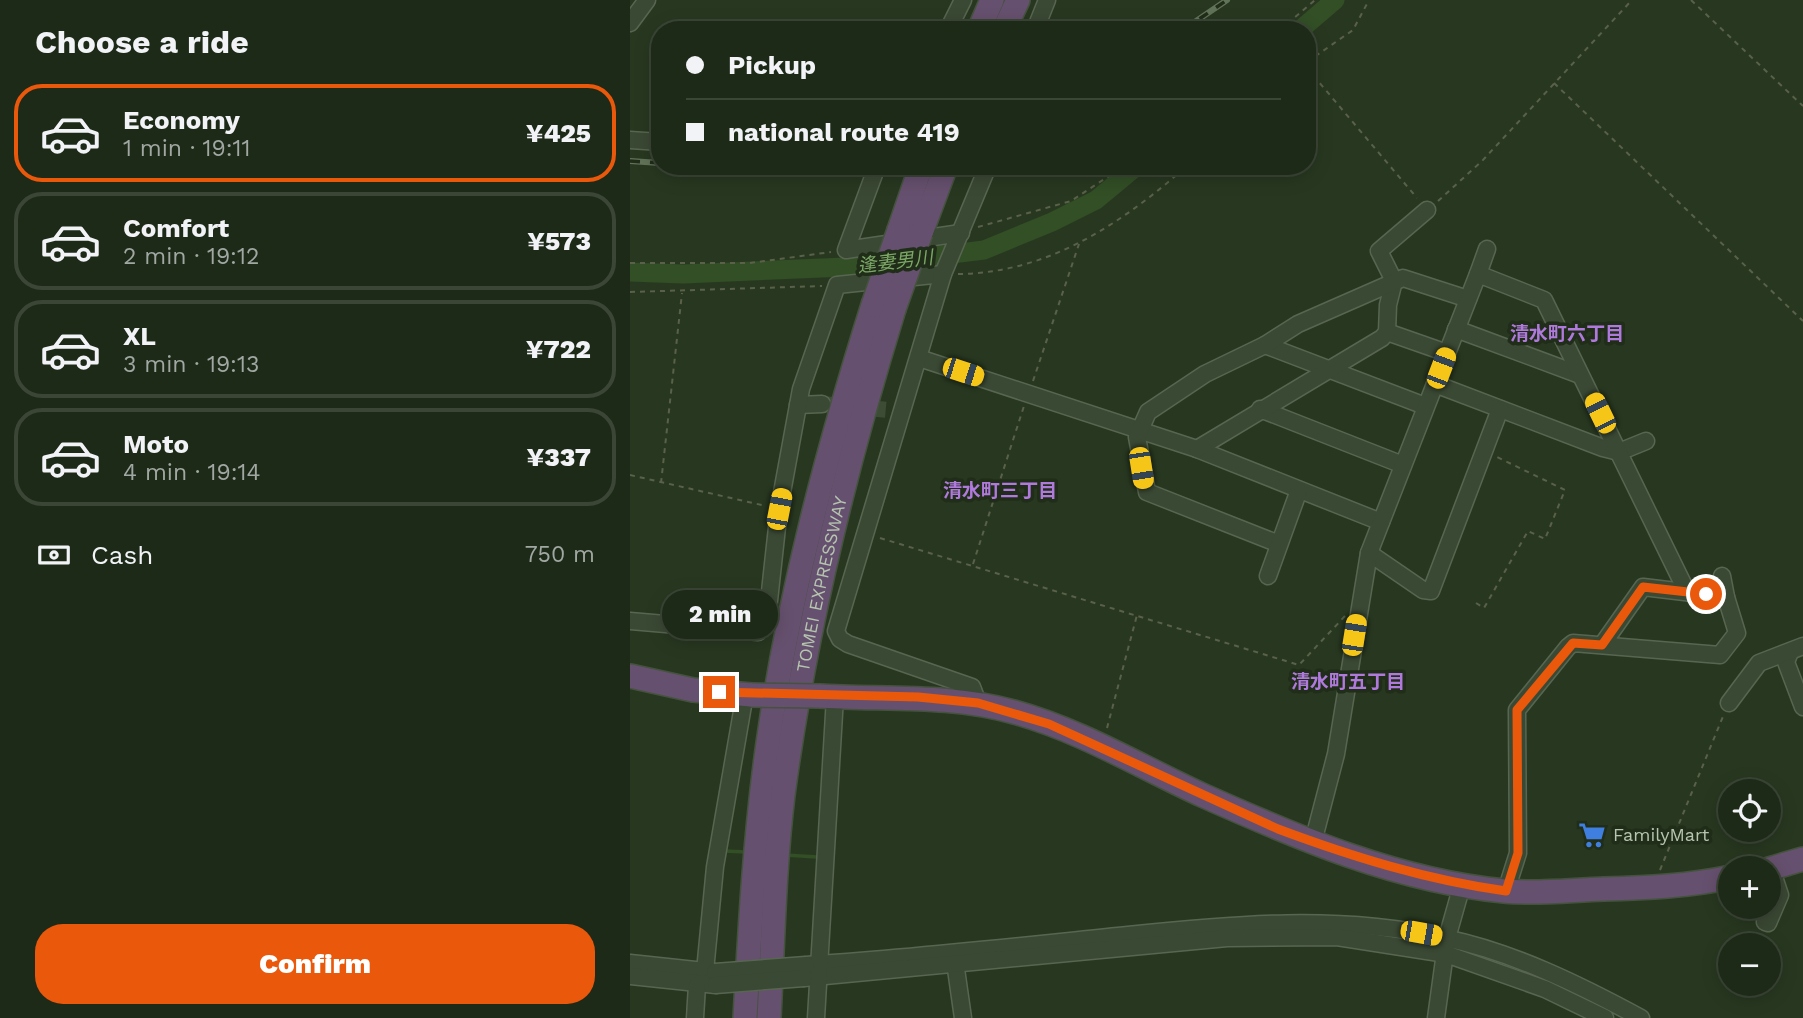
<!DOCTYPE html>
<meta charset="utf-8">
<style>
:root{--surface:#1e2a18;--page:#2b3625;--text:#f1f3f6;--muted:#a1a7a2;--line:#3c4637;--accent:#ea580c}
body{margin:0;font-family:"Work Sans","Noto Sans JP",sans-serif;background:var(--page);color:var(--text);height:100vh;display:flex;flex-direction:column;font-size:26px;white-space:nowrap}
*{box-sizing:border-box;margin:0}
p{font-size:23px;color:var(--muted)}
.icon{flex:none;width:38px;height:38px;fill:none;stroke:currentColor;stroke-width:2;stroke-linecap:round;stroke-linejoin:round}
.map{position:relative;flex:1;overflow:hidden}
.panel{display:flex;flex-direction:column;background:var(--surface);width:630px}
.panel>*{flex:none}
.top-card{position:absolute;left:21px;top:21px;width:665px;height:154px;border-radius:28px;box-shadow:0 4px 18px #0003,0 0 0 2px var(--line);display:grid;align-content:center;height:154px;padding:0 35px;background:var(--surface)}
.tools{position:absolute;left:1088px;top:779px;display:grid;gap:14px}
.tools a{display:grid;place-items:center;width:63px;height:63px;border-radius:50%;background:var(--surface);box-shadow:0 4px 18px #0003,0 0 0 2px var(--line);font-size:35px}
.end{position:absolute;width:32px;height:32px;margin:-16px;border:9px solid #ea580c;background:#fff;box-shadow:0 0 0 4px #fff}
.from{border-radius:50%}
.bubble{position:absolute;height:49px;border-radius:24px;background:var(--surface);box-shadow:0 4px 18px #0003,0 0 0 2px var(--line);font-size:23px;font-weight:800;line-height:49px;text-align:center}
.car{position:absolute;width:21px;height:42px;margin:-21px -10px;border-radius:9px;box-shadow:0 0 5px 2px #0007;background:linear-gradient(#f5c518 24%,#345 0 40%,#f5c518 0 76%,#345 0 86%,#f5c518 0)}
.top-card b{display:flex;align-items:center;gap:24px;height:66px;font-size:26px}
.top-card b+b{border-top:2px solid var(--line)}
.top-card i{width:18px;height:18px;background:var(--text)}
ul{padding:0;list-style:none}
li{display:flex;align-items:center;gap:21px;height:98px;margin:0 14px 10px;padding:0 21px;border:4px solid var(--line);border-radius:28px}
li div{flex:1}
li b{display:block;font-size:26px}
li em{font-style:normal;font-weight:800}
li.on{border-color:var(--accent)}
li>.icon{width:63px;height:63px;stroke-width:1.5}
h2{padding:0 35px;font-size:32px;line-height:84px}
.pay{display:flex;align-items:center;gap:18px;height:77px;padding:0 35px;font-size:26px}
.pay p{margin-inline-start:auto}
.primary-button{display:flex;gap:14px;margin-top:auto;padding:14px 35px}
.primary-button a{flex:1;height:80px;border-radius:28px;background:var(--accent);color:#fff;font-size:28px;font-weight:800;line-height:80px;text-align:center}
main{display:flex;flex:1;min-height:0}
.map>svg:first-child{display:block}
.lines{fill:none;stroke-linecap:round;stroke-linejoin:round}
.stream{stroke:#324f26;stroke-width:3.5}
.river{stroke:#324f26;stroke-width:19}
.minor-tunnel{stroke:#3d4d35;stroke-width:16;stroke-dasharray:16 8;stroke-linecap:butt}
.minor-casing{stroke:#586651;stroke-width:19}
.highway-casing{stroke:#45533e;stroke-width:26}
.path{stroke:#5a6049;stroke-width:2;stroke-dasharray:5 5;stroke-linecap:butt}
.minor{stroke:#3a4934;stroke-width:16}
.highway{stroke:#66506f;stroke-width:23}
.rail-casing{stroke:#617359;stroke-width:6}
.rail{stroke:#202d19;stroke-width:3.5;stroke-dasharray:10;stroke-linecap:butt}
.minor-bridge-casing{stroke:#586651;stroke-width:19;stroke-linecap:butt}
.highway-bridge-casing{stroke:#45533e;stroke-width:26;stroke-linecap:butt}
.minor-bridge{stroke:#3a4934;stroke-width:16}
.highway-bridge{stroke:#66506f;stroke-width:23}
.route{stroke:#ea580c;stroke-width:9}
.labels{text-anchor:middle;stroke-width:7;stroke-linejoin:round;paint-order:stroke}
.street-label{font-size:18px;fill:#b5c5ae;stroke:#202d19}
.poi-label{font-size:18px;fill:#b5c5ae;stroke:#202d19;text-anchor:start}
.water-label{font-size:19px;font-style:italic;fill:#7ba666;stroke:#202d19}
.neighbourhood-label{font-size:19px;font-weight:bold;fill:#b07add;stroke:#202d19}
</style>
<main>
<section class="panel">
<h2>Choose a ride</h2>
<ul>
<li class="on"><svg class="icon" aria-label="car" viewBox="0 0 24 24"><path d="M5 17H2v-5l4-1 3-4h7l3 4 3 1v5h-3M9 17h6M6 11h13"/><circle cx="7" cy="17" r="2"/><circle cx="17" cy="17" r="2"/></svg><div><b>Economy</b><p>1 min · 19:11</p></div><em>¥425</em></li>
<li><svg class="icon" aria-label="car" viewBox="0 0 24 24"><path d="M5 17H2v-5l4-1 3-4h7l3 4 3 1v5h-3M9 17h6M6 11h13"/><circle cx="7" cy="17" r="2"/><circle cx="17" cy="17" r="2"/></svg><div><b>Comfort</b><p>2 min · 19:12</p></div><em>¥573</em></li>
<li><svg class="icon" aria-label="car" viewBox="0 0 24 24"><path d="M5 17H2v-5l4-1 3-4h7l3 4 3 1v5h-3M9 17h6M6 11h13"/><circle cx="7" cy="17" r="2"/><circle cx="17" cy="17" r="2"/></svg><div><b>XL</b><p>3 min · 19:13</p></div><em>¥722</em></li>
<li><svg class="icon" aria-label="car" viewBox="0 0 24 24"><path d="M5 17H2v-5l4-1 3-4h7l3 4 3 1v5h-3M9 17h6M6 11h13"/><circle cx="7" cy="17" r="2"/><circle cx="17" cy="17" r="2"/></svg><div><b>Moto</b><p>4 min · 19:14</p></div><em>¥337</em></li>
</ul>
<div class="pay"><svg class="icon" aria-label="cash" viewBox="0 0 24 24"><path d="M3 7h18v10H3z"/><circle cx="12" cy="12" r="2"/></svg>Cash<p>750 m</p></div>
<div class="primary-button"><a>Confirm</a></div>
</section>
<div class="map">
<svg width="1173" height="1018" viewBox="0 0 1173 1018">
<rect width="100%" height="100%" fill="#283820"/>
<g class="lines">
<!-- stream -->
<g class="stream">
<path d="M94,851l22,1"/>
<path d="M155,855l32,2"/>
</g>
<!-- river -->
<g class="river">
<path d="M670,30l35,-30"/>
<path d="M0,272l53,2 163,-7 138,-17 68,-28 44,-22 41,-34"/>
</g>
<!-- minor-tunnel -->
<path class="minor-tunnel" d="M192,404l67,6"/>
<defs>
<g id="minor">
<path d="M0,23l17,-23"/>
<path d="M318,30l15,-30"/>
<path d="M405,30l12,-30"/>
<path d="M0,140l30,2"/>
<path d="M246,169l-30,81 115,-17"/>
<path d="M848,274l9,-25"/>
<path d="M826,329l124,46"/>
<path d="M757,332l60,21"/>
<path d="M635,345l160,61"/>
<path d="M289,358l278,91 184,73"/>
<path d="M805,384l168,64 16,4 27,-11"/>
<path d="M168,405l24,-1"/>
<path d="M630,409l143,56"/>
<path d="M567,449l185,-111 5,-6 1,-27 6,-24 -15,-30 48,-41"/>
<path d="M649,544l-132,-52 -10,-55 11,-25 57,-38 60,-29 33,-21 105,-46 65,21"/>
<path d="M739,553l54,37 8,1 69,-182"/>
<path d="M638,576l31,-86"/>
<path d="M1092,576l4,21"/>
<path d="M0,621l128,11 9,-13 12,-110 22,-120 36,-104 106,-11"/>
<path d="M1160,652l-4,10 17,45"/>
<path d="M348,703l-6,-16 -124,-43 -8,-5 -4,-8 107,-357 45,-108"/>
<path d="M1099,703l30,-40 44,-17"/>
<path d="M683,842l23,-88 33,-201 109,-279 66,26 142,290"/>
<path d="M876,891l12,-38 -1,-143 51,-63 5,-4 147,12 17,-22 -11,-36 -83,-10 -41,58"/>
<path d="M1135,922l3,1 12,-28 -9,-27"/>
<path d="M325,962l8,56"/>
<path d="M0,963l84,9"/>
<path d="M176,965c108,-7 215,-19 322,-30 107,-11 211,-21 317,3 68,14 135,47 196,80"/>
<path d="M75,971l10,-104 30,-173"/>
<path d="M0,976l86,9"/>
<path d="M174,978l423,-40 110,-1 109,17 99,35 60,29"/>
<path d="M65,1018l2,-33"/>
<path d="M186,1018l19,-321"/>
<path d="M806,1018l11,-80 15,-53"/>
</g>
<g id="highway">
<path d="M349,30l13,-30"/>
<path d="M374,30l14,-30"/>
<path d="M269,230l22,-64"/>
<path d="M291,233l25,-67"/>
<path d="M0,676l63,14 59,5"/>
<path d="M189,696c66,4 130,-2 195,16 66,18 127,55 188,83 96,43 196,86 302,96 33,3 67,-1 100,-2 43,-1 85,-3 127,-12"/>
<path d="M1139,869l34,-10"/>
<path d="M115,1018c5,-92 10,-183 23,-275 21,-149 60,-295 105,-438"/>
<path id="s1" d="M139,1018c4,-75 5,-148 14,-223 22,-165 62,-327 111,-486"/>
</g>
</defs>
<!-- minor casing -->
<use href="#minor" class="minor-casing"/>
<!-- highway casing -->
<use href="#highway" class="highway-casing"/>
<!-- path -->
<g class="path">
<path d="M1061,0l112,106"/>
<path d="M650,30l35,-30"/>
<path d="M677,62l46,-32 16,-30"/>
<path d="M677,68l110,130"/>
<path d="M924,83l249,238"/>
<path d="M808,201l44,-40 150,-161"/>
<path d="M348,227l93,-26 53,-35"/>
<path d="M0,263h120l81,-11"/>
<path d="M328,274c91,-1 164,-51 229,-108"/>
<path d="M0,292l192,-6"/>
<path d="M403,381l46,-137"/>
<path d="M0,475l136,31"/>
<path d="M31,483l21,-190"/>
<path d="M250,538l419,127 46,-49"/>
<path d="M343,564l51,-158"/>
<path d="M846,603l8,5 44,-77 17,8 20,-49 -68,-33"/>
<path d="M477,728l30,-113"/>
<path d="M1030,870l64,-156"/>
</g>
<!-- minor -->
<use href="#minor" class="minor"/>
<!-- highway -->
<use href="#highway" class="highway"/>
<defs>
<g id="rail">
<path d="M553,30l44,-30"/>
<path d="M0,161l30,2"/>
</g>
</defs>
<!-- rail casing -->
<use href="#rail" class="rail-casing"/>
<!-- rail -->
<use href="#rail" class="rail"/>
<defs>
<g id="minor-bridge">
<path d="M85,972l91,-7"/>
<path d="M85,985l89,-7"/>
</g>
<g id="highway-bridge">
<path d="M243,305l26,-75"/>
<path d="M264,309l27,-76"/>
<path d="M122,695l67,1"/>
</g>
</defs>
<!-- minor-bridge casing -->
<use href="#minor-bridge" class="minor-bridge-casing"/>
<!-- highway-bridge casing -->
<use href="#highway-bridge" class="highway-bridge-casing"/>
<!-- minor-bridge -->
<use href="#minor-bridge" class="minor-bridge"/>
<!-- highway-bridge -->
<use href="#highway-bridge" class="highway-bridge"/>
</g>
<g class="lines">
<!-- route -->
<path class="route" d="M89,692l199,5 60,6 71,21 229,105c75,28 149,51 228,62l12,-38 -1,-143 56,-67 29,2 41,-58 63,7"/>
</g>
<!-- icons -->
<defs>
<symbol id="supermarket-bare" viewBox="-9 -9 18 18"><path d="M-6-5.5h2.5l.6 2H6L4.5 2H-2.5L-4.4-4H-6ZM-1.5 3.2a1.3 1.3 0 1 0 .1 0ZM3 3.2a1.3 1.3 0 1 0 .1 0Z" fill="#3f7fe0" stroke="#202d19" stroke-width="2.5" paint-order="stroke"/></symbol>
</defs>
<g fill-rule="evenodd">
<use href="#supermarket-bare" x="943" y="816" width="38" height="38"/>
</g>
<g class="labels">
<!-- street labels -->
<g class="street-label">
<text dy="6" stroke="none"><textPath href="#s1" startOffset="438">TOMEI EXPRESSWAY</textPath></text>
</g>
<!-- poi labels -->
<g class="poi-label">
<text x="983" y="841">FamilyMart</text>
</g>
<!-- water labels -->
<g class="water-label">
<text transform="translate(265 261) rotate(-7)" y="7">逢妻男川</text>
</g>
<!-- neighbourhood labels -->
<g class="neighbourhood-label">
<text x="937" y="340">清水町六丁目</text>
<text x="370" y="497">清水町三丁目</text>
<text x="718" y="688">清水町五丁目</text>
</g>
</g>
</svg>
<div class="tools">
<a><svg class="icon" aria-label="locate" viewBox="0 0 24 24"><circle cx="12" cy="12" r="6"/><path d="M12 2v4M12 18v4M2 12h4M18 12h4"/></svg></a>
<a>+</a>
<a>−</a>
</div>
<i class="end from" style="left:1076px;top:594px"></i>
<i class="end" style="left:89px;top:692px"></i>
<div class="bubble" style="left:32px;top:590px;width:116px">2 min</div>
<i class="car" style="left:811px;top:368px;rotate:21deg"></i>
<i class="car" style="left:333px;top:372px;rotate:108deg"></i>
<i class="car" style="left:970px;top:413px;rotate:334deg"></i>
<i class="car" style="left:511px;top:468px;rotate:171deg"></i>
<i class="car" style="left:149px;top:509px;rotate:11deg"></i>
<i class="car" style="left:724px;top:635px;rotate:9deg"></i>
<i class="car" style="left:791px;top:933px;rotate:100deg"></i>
<div class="top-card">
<b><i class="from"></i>Pickup</b>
<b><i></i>national route 419</b>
</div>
</div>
</main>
